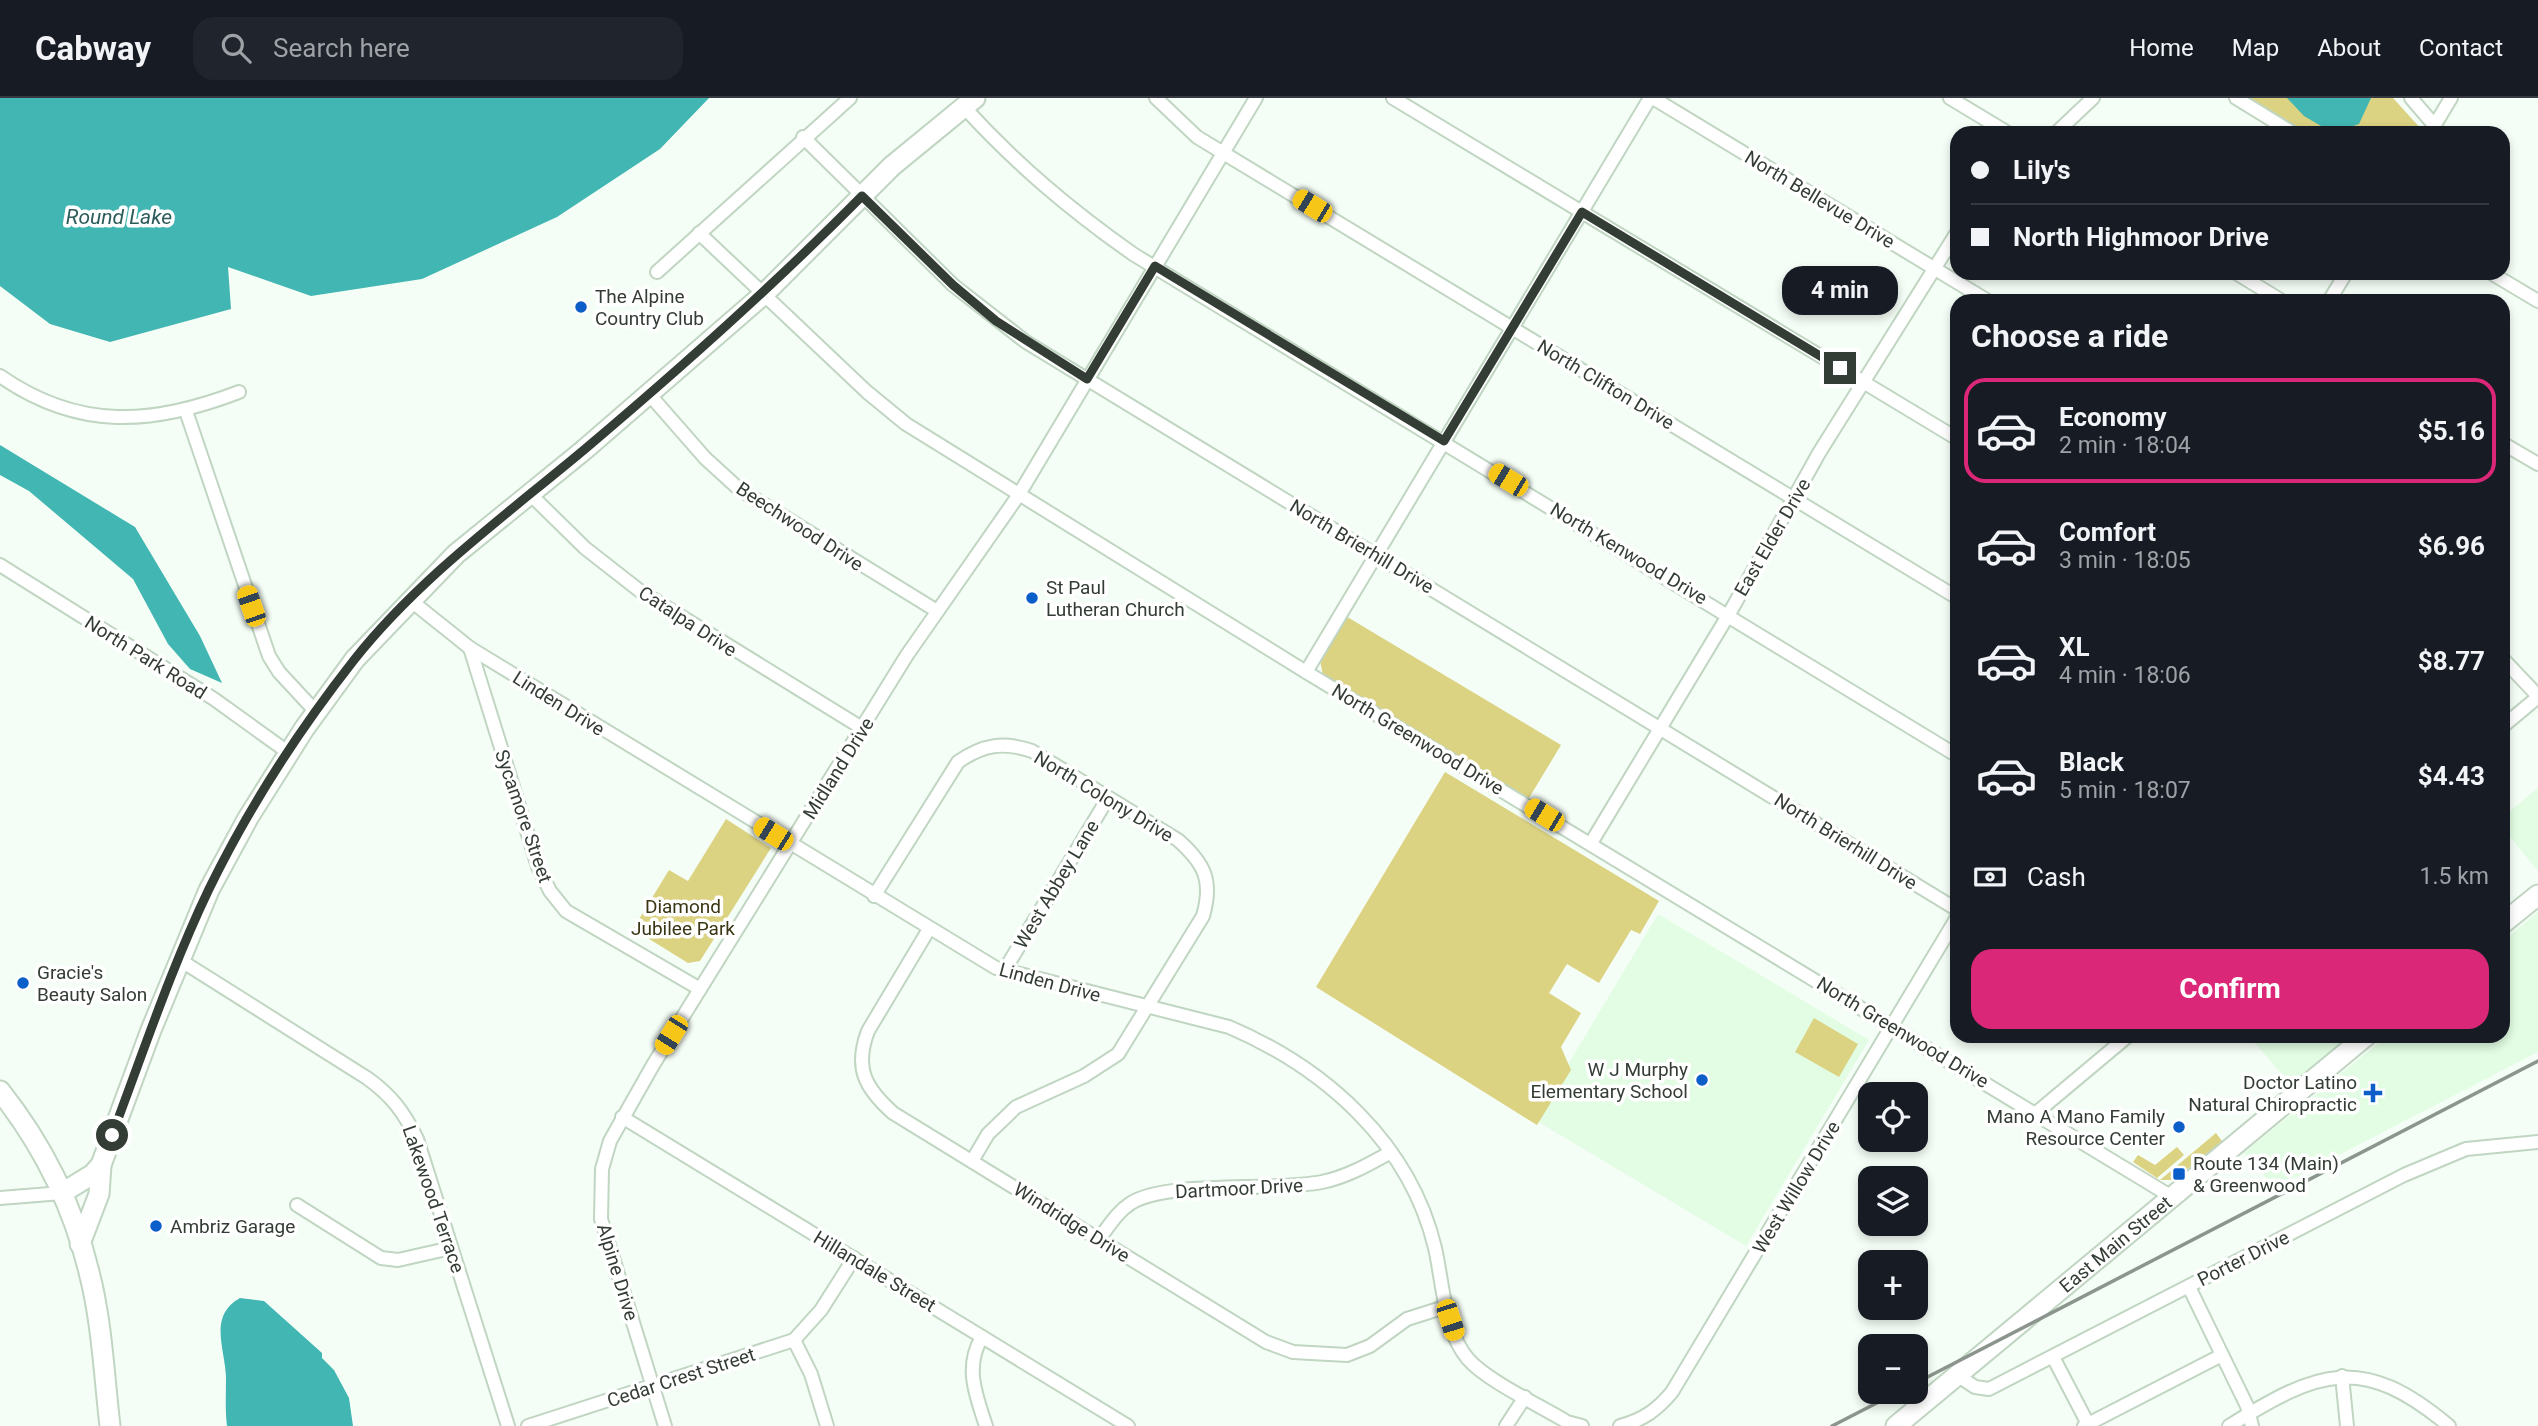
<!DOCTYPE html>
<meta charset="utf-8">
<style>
:root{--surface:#171b24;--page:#20242c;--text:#f1f3f6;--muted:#9ea1a6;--line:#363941;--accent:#db2777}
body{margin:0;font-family:Roboto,sans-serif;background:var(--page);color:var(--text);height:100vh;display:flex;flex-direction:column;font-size:26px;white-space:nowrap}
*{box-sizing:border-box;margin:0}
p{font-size:23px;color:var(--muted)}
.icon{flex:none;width:38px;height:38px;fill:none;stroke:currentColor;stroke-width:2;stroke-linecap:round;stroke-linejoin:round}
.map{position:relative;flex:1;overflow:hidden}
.sheet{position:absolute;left:1950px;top:196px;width:560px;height:749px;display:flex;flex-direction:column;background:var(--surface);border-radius:21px;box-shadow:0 4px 10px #0003}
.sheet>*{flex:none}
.guide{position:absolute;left:1950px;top:28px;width:560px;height:154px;border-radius:21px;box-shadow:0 4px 10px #0003;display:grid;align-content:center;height:154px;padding:0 21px;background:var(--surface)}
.tools{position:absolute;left:1858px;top:984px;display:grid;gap:14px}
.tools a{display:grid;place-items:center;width:70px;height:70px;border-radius:14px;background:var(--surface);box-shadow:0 4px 10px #0003;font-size:35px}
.end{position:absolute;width:32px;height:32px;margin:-16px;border:9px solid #343d35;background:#fff;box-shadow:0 0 0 4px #fff}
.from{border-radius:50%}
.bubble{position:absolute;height:49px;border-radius:21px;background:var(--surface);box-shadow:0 4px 10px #0003;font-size:23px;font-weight:700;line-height:49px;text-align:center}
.car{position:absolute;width:21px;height:42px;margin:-21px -10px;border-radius:9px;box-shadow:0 0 5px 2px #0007;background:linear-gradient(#f5c518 24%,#345 0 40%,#f5c518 0 76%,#345 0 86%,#f5c518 0)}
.guide b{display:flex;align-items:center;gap:24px;height:66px;font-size:26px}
.guide b+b{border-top:2px solid var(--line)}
.guide i{width:18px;height:18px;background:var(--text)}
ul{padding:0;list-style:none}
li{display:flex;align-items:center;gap:21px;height:105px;margin:0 14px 10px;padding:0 7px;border:4px solid transparent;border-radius:21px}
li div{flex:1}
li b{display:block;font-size:26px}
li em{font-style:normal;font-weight:700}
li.on{border-color:var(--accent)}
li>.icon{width:63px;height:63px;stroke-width:1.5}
h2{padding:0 21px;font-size:32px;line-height:84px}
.pay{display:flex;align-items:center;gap:18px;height:77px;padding:0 21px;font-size:26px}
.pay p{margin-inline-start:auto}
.button{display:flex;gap:14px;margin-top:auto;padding:14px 21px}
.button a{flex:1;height:80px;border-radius:21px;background:var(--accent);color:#fff;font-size:28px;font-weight:700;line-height:80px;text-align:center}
header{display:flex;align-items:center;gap:42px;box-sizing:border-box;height:98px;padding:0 35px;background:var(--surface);border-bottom:2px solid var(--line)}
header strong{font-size:33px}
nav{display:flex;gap:38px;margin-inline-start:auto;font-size:24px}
.search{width:490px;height:63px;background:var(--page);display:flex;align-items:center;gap:18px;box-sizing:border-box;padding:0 24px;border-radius:21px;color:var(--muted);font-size:26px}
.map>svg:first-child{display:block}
.built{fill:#e2fde3}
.green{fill:#dbd282}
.water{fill:#42b6b2}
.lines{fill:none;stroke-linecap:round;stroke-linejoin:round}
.minor-casing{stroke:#c0d5c2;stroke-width:16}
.secondary-casing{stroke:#c0d5c2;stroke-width:23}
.minor{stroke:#fff;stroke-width:12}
.secondary{stroke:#fff;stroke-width:19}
.rail{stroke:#8c958d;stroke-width:3.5}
.route{stroke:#343d35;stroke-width:9}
.poi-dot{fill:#0c5ec8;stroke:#fff;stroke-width:2.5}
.labels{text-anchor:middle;stroke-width:7;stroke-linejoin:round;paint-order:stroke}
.street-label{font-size:19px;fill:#343d35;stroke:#fff}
.poi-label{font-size:19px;fill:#343d35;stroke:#fff;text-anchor:start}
.park-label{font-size:19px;fill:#3a3512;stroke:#fff}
.water-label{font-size:21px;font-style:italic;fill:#2c5c5a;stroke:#fff}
</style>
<header>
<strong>Cabway</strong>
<div class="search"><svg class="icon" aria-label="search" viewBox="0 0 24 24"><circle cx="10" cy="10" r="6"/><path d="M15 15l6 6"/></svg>Search here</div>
<nav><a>Home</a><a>Map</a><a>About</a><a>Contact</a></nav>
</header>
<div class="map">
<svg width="2538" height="1328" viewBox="0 0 2538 1328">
<rect width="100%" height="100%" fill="#f5fef6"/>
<!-- built -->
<g class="built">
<path d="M2538,690v83l-36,-44 1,-10z"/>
<path d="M2538,814v140l-263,136 -31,-35 143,-117h115l1,-95z"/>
<path d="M1658,816l211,126 -123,206 -211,-126z"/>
<path d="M2249,938h100l-58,49z"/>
</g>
<!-- green -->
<g class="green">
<path d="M2250,0h143l30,33 -116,2z"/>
<path d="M1344,517l217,130 -32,53 -206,-123 -4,-19z"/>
<path d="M1445,674l214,129 -19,33 -9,-4 -32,53 -32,-19 -18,29 32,20 -20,34 10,23 -34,55 -221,-138z"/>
<path d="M726,721l45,29 -71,113 -12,2 -55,-34 36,-59 19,11z"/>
<path d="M1814,920l44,26 -19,33 -44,-25z"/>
<path d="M2216,1035l6,8 -48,39h-14z"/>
<path d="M2177,1049l7,8 -27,23 -24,-16 5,-7 17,10z"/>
</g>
<!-- water -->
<g class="water">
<path d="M0,0h709l-49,51 -103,68 -135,62 -111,17 -83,-29 3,42 -121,33 -60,-18 -50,-38z"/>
<path d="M2287,0h84l-12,26 -26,9 -29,-17z"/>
<path d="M0,347l135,82 65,109 22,47 -32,-14 -22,-25 -35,-65 -104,-88 -29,-16z"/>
<path d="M240,1200l24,3 58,52v5l12,12 15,28 4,28h-126c-2,-16 -1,-33 -1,-49 -1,-29 -18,-61 14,-79z"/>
</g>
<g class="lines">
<defs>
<g id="minor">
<path d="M1156,0l41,39 759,460"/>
<path d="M1393,0l563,340"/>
<path d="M1653,0l335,203"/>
<path d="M1950,0l58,35"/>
<path d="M2236,0l57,35"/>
<path d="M2411,0l24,28"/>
<path d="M963,8c53,58 106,103 170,148l823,501"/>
<path d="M2056,35l37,-35"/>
<path d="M2430,35l21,-35"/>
<path d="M803,39l150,148 73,57 930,567"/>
<path d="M699,135l168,159 39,32 400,248 866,525"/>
<path d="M657,174l193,-174"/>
<path d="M2236,175l46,28"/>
<path d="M2491,175l47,28"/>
<path d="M2329,203l17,-28"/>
<path d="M0,278c79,55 153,49 239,16"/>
<path d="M649,296l56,64 34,31 198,122"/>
<path d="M186,313l83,245 10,16 37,40"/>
<path d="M2502,345l36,21"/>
<path d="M530,396l55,54 55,43 222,137"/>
<path d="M0,467l214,134 75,54"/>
<path d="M410,502l60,48 526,320 233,59c96,41 181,116 206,221 8,35 9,83 33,111 19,22 73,47 99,63l15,4"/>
<path d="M470,550l68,219 12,24 16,20 134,78"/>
<path d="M2502,560l36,38"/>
<path d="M1306,574l344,-574"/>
<path d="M2502,629l36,-30"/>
<path d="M1591,745l138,-229 90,-161 137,-219"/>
<path d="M874,798l84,-134c24,-17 45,-21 74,-11l146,89c27,24 35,41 25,76l-85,138 -34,22 -68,31 -28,27 -16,27"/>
<path d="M929,831l-61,102c-14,37 -3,57 25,82l373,229 27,10 54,3 23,-9 37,-27 41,-13"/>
<path d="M180,862l187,118c24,17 37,34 50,61l91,287"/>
<path d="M1004,873l104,-173"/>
<path d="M2036,1015l92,-77"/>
<path d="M622,1019l506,309"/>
<path d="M0,1100l62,-5"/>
<path d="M297,1107l84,53 17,2 53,-12"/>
<path d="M1099,1141c10,-13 18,-27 32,-36 38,-23 141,-11 191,-21 25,-5 47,-18 69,-30"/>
<path d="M2189,1189l58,119 5,20"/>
<path d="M982,1239c-18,30 -6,58 4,89"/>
<path d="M794,1242l17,34 16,52"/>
<path d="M2053,1259l35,67"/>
<path d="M1957,1277l18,12 14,2 415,-214 62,-26 72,-7"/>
<path d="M2342,1278l5,50"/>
<path d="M528,1328l266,-86 27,-30 33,-52"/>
<path d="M665,1328l-64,-207 1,-50 8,-28 43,-76 254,-410 111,-159 238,-398"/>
<path d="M1506,1328l19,-29"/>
<path d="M1620,1328c23,-6 37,-16 52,-34l284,-473"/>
<path d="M2084,1328l138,-71"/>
<path d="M2229,1328c90,-56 133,-73 220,0"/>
</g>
<g id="secondary">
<path d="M2502,826l36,-29"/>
<path d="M0,993c42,53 73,115 89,181 13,50 15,103 21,154"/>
<path d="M62,1095l31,-19 8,-9 50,-135 58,-140 39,-72 56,-89 51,-70 101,-105 128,-104 180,-156 128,-128 83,-68"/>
<path d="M80,1146l19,-50 2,-29"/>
<path id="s1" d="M1896,1328l470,-390"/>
</g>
</defs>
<!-- minor casing -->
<use href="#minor" class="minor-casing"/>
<!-- secondary casing -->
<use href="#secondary" class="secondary-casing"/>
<!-- minor -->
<use href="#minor" class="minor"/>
<!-- secondary -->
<use href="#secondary" class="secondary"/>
<!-- rail -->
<g class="rail">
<path d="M1916,1285l622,-322"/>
<path d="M1832,1328l68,-35"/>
</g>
</g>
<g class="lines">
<!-- route -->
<path class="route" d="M112,1037c31,-82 59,-167 97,-246 39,-80 90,-159 145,-229 65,-82 151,-144 231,-211 96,-81 189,-164 277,-253l91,89 43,36 91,58 68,-113 289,175 138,-229 258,156"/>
</g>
<!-- markers -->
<g class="poi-dot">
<circle cx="581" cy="209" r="7"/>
<circle cx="1032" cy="500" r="7"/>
<circle cx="23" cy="885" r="7"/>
<circle cx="1702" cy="982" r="7"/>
<path d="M2369.5 984.5h7v7h7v7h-7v7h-7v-7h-7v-7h7z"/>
<circle cx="2179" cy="1029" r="7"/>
<rect x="2172" y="1069" width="14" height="14" rx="3.5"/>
<circle cx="156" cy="1128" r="7"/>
</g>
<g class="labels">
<!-- street labels -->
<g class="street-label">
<text transform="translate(1820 101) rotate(31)" y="7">North Bellevue Drive</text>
<text transform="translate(1606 286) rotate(31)" y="7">North Clifton Drive</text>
<text transform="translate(800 428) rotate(33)" y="7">Beechwood Drive</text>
<text transform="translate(1772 439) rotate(-60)" y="7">East Elder Drive</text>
<text transform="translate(1362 448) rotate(31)" y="7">North Brierhill Drive</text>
<text transform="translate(1629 455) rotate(31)" y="7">North Kenwood Drive</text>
<text transform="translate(688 523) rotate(33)" y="7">Catalpa Drive</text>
<text transform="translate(146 559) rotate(32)" y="7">North Park Road</text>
<text transform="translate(559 605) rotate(32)" y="7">Linden Drive</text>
<text transform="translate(1418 641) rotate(31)" y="7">North Greenwood Drive</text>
<text transform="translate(838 670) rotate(-58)" y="7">Midland Drive</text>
<text transform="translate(1104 698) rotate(31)" y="7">North Colony Drive</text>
<text transform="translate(524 718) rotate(71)" y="7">Sycamore Street</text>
<text transform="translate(1846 743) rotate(32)" y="7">North Brierhill Drive</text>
<text transform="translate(1056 786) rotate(-59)" y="7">West Abbey Lane</text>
<text transform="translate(1050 884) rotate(15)" y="7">Linden Drive</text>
<text transform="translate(1903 934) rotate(31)" y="7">North Greenwood Drive</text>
<text transform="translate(1796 1089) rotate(-59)" y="7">West Willow Drive</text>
<text transform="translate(1239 1090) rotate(-3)" y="7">Dartmoor Drive</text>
<text transform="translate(434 1101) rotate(71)" y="7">Lakewood Terrace</text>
<text transform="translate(1072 1124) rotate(32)" y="7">Windridge Drive</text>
<text dy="7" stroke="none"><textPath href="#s1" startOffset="285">East Main Street</textPath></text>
<text transform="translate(2243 1160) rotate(-27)" y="7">Porter Drive</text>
<text transform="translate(875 1173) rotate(31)" y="7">Hillandale Street</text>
<text transform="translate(618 1174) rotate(73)" y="7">Alpine Drive</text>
<text transform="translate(681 1279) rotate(-18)" y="7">Cedar Crest Street</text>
</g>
<!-- poi labels -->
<g class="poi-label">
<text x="595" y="205">The Alpine<tspan x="595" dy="22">Country Club</tspan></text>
<text x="1046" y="496">St Paul<tspan x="1046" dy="22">Lutheran Church</tspan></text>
<text x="37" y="881">Gracie's<tspan x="37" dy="22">Beauty Salon</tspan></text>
<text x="1688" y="978" text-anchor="end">W J Murphy<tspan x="1688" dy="22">Elementary School</tspan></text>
<text x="2357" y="991" text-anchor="end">Doctor Latino<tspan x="2357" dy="22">Natural Chiropractic</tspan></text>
<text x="2165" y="1025" text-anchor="end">Mano A Mano Family<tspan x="2165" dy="22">Resource Center</tspan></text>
<text x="2193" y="1072">Route 134 (Main)<tspan x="2193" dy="22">&amp; Greenwood</tspan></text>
<text x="170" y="1135">Ambriz Garage</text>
</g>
<!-- park labels -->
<g class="park-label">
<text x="683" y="815">Diamond<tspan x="683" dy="22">Jubilee Park</tspan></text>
</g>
<!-- water labels -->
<g class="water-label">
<text x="119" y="126">Round Lake</text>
</g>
</g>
</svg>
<div class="tools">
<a><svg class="icon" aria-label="locate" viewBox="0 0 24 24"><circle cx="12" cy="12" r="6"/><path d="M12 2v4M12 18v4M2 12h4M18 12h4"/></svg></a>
<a><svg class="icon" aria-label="layers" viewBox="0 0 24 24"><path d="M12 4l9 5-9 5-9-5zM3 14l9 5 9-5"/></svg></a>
<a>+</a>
<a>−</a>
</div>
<i class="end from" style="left:112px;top:1037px"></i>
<i class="end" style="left:1840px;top:270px"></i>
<div class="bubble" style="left:1782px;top:168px;width:116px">4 min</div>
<i class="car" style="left:1312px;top:108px;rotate:301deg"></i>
<i class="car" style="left:1508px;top:382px;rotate:301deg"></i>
<i class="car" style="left:251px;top:508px;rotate:341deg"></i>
<i class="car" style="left:1544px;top:717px;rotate:301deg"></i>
<i class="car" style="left:773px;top:736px;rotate:302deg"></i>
<i class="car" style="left:671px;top:937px;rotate:212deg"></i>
<i class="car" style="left:1450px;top:1222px;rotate:162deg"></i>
<div class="guide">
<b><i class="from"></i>Lily's</b>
<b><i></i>North Highmoor Drive</b>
</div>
<section class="sheet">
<h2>Choose a ride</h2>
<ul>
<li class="on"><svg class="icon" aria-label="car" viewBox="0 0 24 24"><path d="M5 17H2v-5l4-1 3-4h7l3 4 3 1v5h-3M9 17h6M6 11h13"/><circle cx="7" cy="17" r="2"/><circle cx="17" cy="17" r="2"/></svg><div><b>Economy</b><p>2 min · 18:04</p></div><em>$5.16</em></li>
<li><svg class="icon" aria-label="car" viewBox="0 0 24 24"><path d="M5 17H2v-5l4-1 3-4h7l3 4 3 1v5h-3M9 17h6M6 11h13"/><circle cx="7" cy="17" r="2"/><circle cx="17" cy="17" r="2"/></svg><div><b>Comfort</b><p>3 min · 18:05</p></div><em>$6.96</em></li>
<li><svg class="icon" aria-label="car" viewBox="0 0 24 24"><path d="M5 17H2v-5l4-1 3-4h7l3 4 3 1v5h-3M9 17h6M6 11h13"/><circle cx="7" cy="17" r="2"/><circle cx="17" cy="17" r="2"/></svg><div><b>XL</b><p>4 min · 18:06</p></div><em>$8.77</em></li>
<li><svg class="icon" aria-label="car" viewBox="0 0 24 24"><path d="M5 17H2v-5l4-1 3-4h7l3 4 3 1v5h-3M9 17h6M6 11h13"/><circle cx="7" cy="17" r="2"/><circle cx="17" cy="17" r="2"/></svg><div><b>Black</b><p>5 min · 18:07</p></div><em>$4.43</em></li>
</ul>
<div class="pay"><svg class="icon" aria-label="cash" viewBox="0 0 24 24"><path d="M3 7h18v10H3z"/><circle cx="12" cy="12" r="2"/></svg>Cash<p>1.5 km</p></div>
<div class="button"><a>Confirm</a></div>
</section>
</div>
